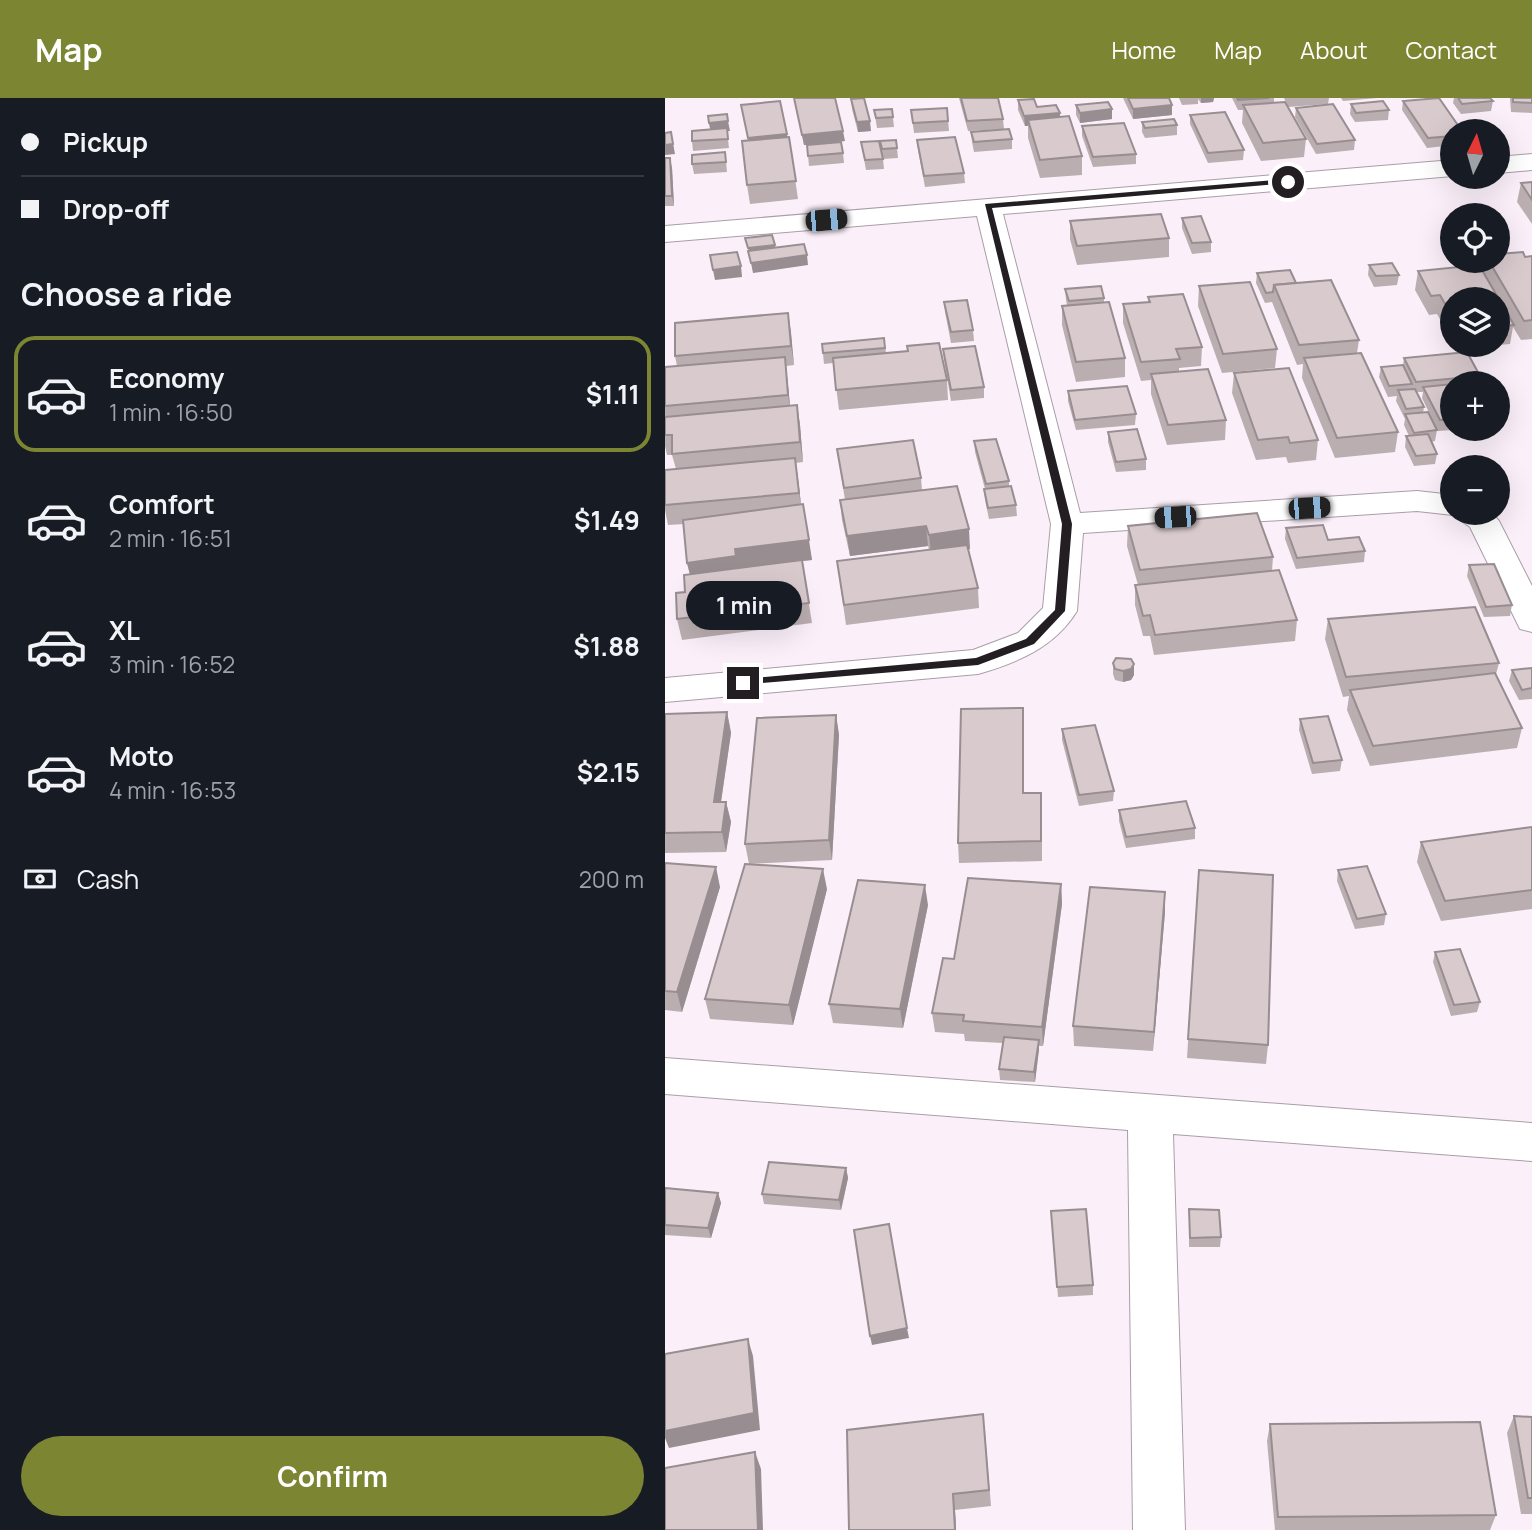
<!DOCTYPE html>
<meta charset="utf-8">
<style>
:root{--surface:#171b24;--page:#20242c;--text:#f1f3f6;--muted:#9ea1a6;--line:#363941;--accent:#7b8532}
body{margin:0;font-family:Manrope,sans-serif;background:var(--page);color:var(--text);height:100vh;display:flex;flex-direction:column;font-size:26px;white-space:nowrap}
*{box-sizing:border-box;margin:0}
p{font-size:23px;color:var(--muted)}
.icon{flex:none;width:38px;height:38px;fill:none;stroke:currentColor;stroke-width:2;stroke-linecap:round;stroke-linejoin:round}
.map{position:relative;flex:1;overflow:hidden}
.drawer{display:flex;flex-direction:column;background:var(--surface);width:665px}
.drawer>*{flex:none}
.hud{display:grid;align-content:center;height:154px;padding:0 21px;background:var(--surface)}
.needle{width:46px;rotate:5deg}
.controls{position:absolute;left:775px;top:21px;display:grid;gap:14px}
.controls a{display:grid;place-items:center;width:70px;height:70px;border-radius:50%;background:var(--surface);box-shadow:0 7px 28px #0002;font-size:35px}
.end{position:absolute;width:32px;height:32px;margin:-16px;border:9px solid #221e22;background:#fff;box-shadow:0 0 0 4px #fff}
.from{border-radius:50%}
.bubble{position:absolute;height:49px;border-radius:24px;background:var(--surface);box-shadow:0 7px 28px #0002;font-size:23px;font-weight:700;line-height:49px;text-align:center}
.car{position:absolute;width:21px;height:42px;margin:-21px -10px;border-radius:9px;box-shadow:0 0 5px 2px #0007;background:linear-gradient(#222 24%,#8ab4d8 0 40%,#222 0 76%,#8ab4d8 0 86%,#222 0)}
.hud b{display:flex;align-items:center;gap:24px;height:66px;font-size:26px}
.hud b+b{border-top:2px solid var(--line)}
.hud i{width:18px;height:18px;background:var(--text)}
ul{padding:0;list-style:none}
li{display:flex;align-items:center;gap:21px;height:116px;margin:0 14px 10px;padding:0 7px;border:4px solid transparent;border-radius:21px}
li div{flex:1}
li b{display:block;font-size:26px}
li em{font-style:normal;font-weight:700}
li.selected{border-color:var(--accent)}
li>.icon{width:63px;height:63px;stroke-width:1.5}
h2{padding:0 21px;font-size:32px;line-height:84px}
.pay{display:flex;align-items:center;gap:18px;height:77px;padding:0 21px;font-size:26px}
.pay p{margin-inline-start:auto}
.cta{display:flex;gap:14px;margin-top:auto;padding:14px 21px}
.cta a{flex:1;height:80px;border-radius:42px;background:var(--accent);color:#fff;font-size:28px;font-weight:700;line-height:80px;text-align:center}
header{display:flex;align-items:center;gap:42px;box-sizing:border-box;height:98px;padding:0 35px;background:var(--accent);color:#fff}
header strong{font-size:33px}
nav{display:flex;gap:38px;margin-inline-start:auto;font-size:24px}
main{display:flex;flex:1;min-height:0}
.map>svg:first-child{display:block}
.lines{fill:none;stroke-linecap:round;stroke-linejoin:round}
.street-casing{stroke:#a99ea7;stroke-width:2}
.street{fill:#fff;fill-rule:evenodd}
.wall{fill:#bbaeb1}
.shaded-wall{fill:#988d90}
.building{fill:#d9cace;stroke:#988d90;stroke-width:2}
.route{fill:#221e22}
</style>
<header>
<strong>Map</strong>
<nav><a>Home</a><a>Map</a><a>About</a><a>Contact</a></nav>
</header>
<main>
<section class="drawer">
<div class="hud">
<b><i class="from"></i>Pickup</b>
<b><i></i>Drop-off</b>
</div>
<h2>Choose a ride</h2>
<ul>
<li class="selected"><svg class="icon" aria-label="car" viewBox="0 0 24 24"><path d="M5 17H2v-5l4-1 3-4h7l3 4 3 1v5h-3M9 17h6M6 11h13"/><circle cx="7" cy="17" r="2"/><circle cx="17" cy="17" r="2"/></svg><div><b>Economy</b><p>1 min · 16:50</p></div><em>$1.11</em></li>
<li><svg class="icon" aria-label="car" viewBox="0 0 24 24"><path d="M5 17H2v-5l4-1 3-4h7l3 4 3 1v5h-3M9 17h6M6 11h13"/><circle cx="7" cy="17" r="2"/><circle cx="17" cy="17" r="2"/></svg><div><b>Comfort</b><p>2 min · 16:51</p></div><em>$1.49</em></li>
<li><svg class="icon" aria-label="car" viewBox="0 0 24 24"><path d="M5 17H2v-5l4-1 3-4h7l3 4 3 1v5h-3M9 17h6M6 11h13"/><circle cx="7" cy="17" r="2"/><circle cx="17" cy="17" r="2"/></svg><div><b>XL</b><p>3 min · 16:52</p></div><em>$1.88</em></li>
<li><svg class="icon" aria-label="car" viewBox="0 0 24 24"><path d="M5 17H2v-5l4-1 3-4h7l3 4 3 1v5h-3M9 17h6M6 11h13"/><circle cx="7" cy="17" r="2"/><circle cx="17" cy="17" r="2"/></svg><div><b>Moto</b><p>4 min · 16:53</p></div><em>$2.15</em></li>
</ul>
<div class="pay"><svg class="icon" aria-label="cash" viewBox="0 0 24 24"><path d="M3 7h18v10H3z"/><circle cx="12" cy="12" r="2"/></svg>Cash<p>200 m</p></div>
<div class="cta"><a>Confirm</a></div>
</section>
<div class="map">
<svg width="867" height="1432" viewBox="0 0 867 1432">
<rect width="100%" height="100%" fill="#fbf0fa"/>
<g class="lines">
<defs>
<g id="street">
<path d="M867,56v16l-34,3v-16z"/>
<path d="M788,62v16l-450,38 77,299 337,-22 36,4v18h39l7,8 33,65v46l-12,-3 -50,-102 -17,-12 -36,-4 -334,22 -6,78c-22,36 -60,52 -99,63l-313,28v-24l308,-28 45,-17 25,-25 8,-84 -74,-308 -312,26v-16z"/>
<path d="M0,960l867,65v38l-359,-27 12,396h-52l-5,-400 -463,-36z"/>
</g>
</defs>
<!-- street casing -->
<use href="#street" class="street-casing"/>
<!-- street -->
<use href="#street" class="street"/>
</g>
<!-- wall -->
<g class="wall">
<path d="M129,0l51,43 -41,4z"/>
<path d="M294,0h39l5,21 1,10 -36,2z"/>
<path d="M458,0h46l3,17 -39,4z"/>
<path d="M514,0h35l-1,4 -12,1 -3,-4v5l-16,1z"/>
<path d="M567,0h42v5l32,36 -2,18 -43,4 -19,-38 1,-13h-5z"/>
<path d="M619,0h45l-1,6 -40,3z"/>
<path d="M676,0h36l-34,3z"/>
<path d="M789,0h36l3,3 -2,10 -30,3 -8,-11z"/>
<path d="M845,0h22v15l-21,-1z"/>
<path d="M186,1l20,32 -13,1 -6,-23z"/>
<path d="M353,2l42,13v4l22,39v19l-42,3 -12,-40v-12h-3l-7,-16z"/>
<path d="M738,3l50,30v14l-26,3 -25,-38z"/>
<path d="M686,6l38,6 -1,10 -33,2 -5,-8z"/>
<path d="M76,7l46,32h2l9,62 -48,5 -3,-19 1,-45z"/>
<path d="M411,7l36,4v10l-32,4 -4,-8z"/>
<path d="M282,10l2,23 -35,2 -3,-23z"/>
<path d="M631,10l59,32 -1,10 -38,4 -21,-37z"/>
<path d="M227,11l2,18 -17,1 -3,-18z"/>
<path d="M525,17l54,35 -1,10 -35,3 -18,-39z"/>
<path d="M43,18l22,15h-3l2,17 -36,3 -1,-10 18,-12z"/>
<path d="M477,24l35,3v10l-32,3 -3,-6z"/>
<path d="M417,28l54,28v10l-43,3 -11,-31z"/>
<path d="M306,34l41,7v10l-38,3 -2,-10z"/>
<path d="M252,42l47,33 1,10 -40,4 -7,-37z"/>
<path d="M215,43l17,7 1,10 -15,1 1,10 -18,1 -5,-28 21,12z"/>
<path d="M142,47l36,8 1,10 -35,3z"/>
<path d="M60,54l2,20 -33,2 -2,-10z"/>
<path d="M0,60l7,10 2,38h-9z"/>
<path d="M867,84v42l-15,-22 4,-19z"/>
<path d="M517,120l29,24v10l-19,2 -10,-26z"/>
<path d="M405,123l99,17v19l-92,8 -7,-26z"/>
<path d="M867,158v83l-11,1 -8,-13 -3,17 -55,5 -2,-4h45v-46h-45v44l-16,-29 -8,1 -14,-25 3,-19 65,1 2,-11h13z"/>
<path d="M704,167l30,10 -2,10 -23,2 -6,-12z"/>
<path d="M592,175l39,10 63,57 -2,13 41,79 -3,20 -60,6 -33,-80 1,-14 -6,1 -25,-63 -7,1 -9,-20z"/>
<path d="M534,188l78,63 -2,19 -53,5 -24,-67z"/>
<path d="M400,191l39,9v4l21,56v19l-49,5 -14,-57v-19l5,-1 -1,-5z"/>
<path d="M483,199l54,50 -1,19 -22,2v4l47,48 -1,20 -58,5 -16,-51v-14l-10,1 -18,-58v-19l25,-2z"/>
<path d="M279,204l29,28 1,11 -23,2 -6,-31z"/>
<path d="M123,215l6,52 -8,1 4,40 7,-1 3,20 3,37 -7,1 5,42 11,55 -10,1 10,62 -130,17 -5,-21 13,-45 -3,-11 -3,-39 -16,1 -3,-15v-5l11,-36 -4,-14h-5l-2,-9v-79l12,-1 -2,-10z"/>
<path d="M219,240l2,15 61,27 1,20 -109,10 -6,-47 -9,1 -2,-20z"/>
<path d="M278,251l41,38v11l-33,3 -7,-42z"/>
<path d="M739,260l76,18 -2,7h-25v46h13l-28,2 -16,-33 1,-6h-6l7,15 -1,6 14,17 -2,11 -4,1 6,12 -2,10 -21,2 -9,-19 1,-11h3l-5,-11 1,-6 -9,-18 1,-5 -9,1 -9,-20 2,-10 22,-2z"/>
<path d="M569,275l84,67 -2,20 -28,3 -2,-6 -30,3 -24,-67z"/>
<path d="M403,293l68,23 -1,11 -59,5 -8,-29z"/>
<path d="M443,334l38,27v11l-30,2 -8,-30z"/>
<path d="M309,343l35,40v5l7,19 1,11 -28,3 -4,-19 -1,-11h1l-10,-37z"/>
<path d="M172,351l84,29 1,12 48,59 -2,1 10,38 1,20 -133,17 -9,-64 92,-11 -1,-4 -78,10 -8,-36 -2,-20h5z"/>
<path d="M463,428l145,31 -1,14 25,49 -2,21 -141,14 -4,-19h-7l-8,-31v-20h3l-11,-39z"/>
<path d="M621,430l79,23 -1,11 -68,7 -11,-30z"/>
<path d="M804,467l43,40 -2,11 -26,1 -17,-41z"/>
<path d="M663,521l171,44 -3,11 26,54 -5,20 -147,18 -23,-56 2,-14 -6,1 -18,-58z"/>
<path d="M448,565l21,1v11l-3,5 -8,2 -8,-2 -2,-6z"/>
<path d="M867,570v31l-13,1 -10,-19 3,-11z"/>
<path d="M62,614l4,21 -10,69h5l5,20 -5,30 -61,1v-139z"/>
<path d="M171,617l3,20 -7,125 -83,4 -4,-20z"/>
<path d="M635,621l42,41 -2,11 -28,3 -13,-44z"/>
<path d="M359,630v65l18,20v48l-83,2 -1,-20z"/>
<path d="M397,631l52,62 -1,10 -34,5 -17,-66z"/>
<path d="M454,712l76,18v11l-69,9 -7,-27z"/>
<path d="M867,729v82l-91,12 -24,-59 4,-20z"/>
<path d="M0,765l55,24 -38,125 -17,-2z"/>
<path d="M534,772l69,175 -2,19 -79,-6z"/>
<path d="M673,772l48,44 -2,11 -29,4 -18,-48z"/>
<path d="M396,786l1,20 -19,142h-4l-4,36 -35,-2 -1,-11 4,-26 -38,-2 -1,-7 -29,-2 -3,-19 22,-54z"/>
<path d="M162,791l-34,136 -83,-6 -5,-20z"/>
<path d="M263,807l-25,123 -70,-5 -4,-19z"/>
<path d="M500,814l-12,139 -79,-5 -1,-20z"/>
<path d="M770,854l45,50 -3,10 -26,4 -18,-54z"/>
<path d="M181,1070l2,10 -7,32 -77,-6 -2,-10z"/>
<path d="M0,1090l53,5 3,10 -10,35 -46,-3z"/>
<path d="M524,1111l32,28 -1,10h-31z"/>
<path d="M387,1123l41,64v10l-35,2z"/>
<path d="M849,1318l18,1v97h-11l-14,-81z"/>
<path d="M605,1326l226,91 -6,15h-215l-8,-89z"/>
<path d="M320,1333l6,75 -36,4 1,20h-107z"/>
</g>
<!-- shaded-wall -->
<g class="shaded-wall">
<path d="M536,0h13l-1,4 -12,1z"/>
<path d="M507,7v10l-39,4v-10z"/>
<path d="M447,11v10l-32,4v-10z"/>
<path d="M395,15v10l-32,-3v6h-3l-1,-10z"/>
<path d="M63,23l2,10h-3l2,17 -2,-17 -16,2 -2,-10z"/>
<path d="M205,23l1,10 -13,1 -1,-10z"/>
<path d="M178,33l2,10 -41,4 -2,-10z"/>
<path d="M6,34l4,22 -10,1v-10z"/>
<path d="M122,36l1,10 -39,4 -1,-10z"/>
<path d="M5,60l2,10 2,38 -2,-10z"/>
<path d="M110,147l1,10 -26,3 -2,-10z"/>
<path d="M142,157l1,10 -55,8 -2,-10z"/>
<path d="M76,168l1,11 -27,3 -2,-10z"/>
<path d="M123,215l3,19 3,33 -3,-19z"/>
<path d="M120,259l2,19 4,39 -3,-20z"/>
<path d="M132,307l3,20 3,37 -3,-20z"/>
<path d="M130,360l3,20 4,35 -3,-20z"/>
<path d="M261,428l2,20 -78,10 -3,-20z"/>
<path d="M304,431l1,20 -39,6 -2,-20z"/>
<path d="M144,442l3,20 -10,1 10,62 -10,-62 -110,22 -5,-20 48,-14z"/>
<path d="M469,566v11l-3,5 -8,2v-11z"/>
<path d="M358,610l1,20v85l-1,-20z"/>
<path d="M62,614l4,21 -13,89 -4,-20z"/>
<path d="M171,617l3,20 -7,125 -3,-20z"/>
<path d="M61,704l5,20 -5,30 -4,-20z"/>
<path d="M51,769l4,20 -38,125 -5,-20z"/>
<path d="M158,771l4,20 -34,136 -4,-20z"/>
<path d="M396,786l1,20 -19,142 -1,-19z"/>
<path d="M260,787l3,20 -25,123 -3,-19z"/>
<path d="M500,794v20l-12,139 1,-19z"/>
<path d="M374,942v10l-4,32 -1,-10z"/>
<path d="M181,1070l2,10 -7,32 -2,-10z"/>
<path d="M53,1095l3,10 -10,35 -3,-10z"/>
<path d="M242,1230l2,10 -37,7 -2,-9z"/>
<path d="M83,1241l5,17 7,74 -91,18 -4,-10v-7z"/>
<path d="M90,1354l6,17 2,61h-5z"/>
<path d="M288,1396l2,16 1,20h-1z"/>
</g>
<!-- building -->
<g class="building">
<path d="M129,0h41l8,33 -41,4z"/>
<path d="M199,0l6,23 -13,1 -6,-23z"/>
<path d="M296,0h37l5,21 -36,2z"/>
<path d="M463,0h41l3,7 -39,4z"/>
<path d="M572,0h32l-31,2z"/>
<path d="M774,0l23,33h-9v5l-25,2 -25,-37z"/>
<path d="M793,0h32l3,3 -31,3z"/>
<path d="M848,0h19v5l-19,-1z"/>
<path d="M369,1l3,8 19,-2 4,8 -36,3 -6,-16z"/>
<path d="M115,3l7,33 -39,4 -7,-33z"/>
<path d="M718,3l6,9 -33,3 -5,-9z"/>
<path d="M443,4l4,7 -32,4 -4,-8z"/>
<path d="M620,4l21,37 -43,4 -20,-38z"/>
<path d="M668,6l22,36 -38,4 -21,-36z"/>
<path d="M282,10l1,13 -35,2 -2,-13z"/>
<path d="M227,11l1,8 -17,1 -2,-8z"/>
<path d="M560,14l19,38 -36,3 -18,-38z"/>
<path d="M62,16l1,7 -19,2 -1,-7z"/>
<path d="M404,18l13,40 -42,4 -12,-40z"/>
<path d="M509,21l3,6 -32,3 -3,-6z"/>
<path d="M459,25l12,31 -43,3 -11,-31z"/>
<path d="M62,30l1,11 -36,2v-10z"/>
<path d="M344,31l3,10 -38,3 -3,-10z"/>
<path d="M6,34l2,12 -8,1v-12z"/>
<path d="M124,39l7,44 -49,4 -5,-44z"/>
<path d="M290,39l9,36 -40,3 -7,-36z"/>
<path d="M231,42l1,8 -15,1 -2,-8z"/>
<path d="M214,43l4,18 -18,1 -4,-18z"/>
<path d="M176,44l2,11 -35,3 -1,-11z"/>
<path d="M60,54l1,10 -34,2v-9z"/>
<path d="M0,60h5l2,38h-7z"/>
<path d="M867,84v18l-11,-17z"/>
<path d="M496,116l8,24 -92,8 -7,-25z"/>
<path d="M536,118l10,26 -19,1 -10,-25z"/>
<path d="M107,137l3,10 -27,3 -3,-10z"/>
<path d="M139,146l3,11 -56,8 -3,-12z"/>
<path d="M72,154l4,14 -28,4 -3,-15z"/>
<path d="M858,154l2,5 7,-1v64l-8,1 -35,-60h9v-7z"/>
<path d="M727,165l7,12 -23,1 -7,-11z"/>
<path d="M814,167l35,60 -16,1v-27h-45v19l-13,-23 -9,1 -13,-25z"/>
<path d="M625,172l6,13 -22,2 -1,7 -7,1 -9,-20z"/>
<path d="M666,182l28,60 -60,5 -25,-60z"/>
<path d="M585,184l27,67 -54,5 -24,-68z"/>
<path d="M436,188l3,12 -35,3 -4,-12z"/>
<path d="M518,196l19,53 -26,2 4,10 -39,3 -18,-58 27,-2 -2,-5z"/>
<path d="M302,202l6,30 -22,2 -7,-30z"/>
<path d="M444,204l16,56 -49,4 -14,-56z"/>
<path d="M123,215l3,33 -116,10v-33z"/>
<path d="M219,240l1,10 -62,5 -1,-9z"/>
<path d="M274,245l8,37 -111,10 -3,-32 75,-7 -1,-5z"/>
<path d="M310,248l9,41 -33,3 -8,-41z"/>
<path d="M802,254l13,24 -64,6 -12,-24z"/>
<path d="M696,255l37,79 -61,6 -33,-80z"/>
<path d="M120,259l3,38 -123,11v-39z"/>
<path d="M738,267l9,19 -23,2 -8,-19z"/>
<path d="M624,270l29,72 -28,3 -2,-6 -30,3 -24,-67z"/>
<path d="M543,271l18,51 -58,5 -17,-51z"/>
<path d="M788,286v35l-13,1 -17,-33z"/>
<path d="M462,288l9,28 -61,6 -7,-29z"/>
<path d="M750,291l9,18 -18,2 -8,-19z"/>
<path d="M132,307l3,37 -128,12v-19h-7v-18z"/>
<path d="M763,314l9,18 -23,3 -9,-19z"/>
<path d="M472,331l9,30 -30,3 -8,-30z"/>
<path d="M763,336l9,20 -21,2 -10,-20z"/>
<path d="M331,341l13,42 -23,3 -12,-43z"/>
<path d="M248,342l8,38 -77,10 -7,-39z"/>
<path d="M130,360l4,35 -134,12v-35z"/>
<path d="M292,388l12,43 -40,6 -3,-9 -79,10 -7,-36z"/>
<path d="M346,388l5,19 -28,3 -4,-19z"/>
<path d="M138,406l6,36 -74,9 1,7 -49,7 -4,-43z"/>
<path d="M592,415l16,44 -133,13 -12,-44z"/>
<path d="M658,427l5,15 31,-3 6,14 -68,7 -11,-30z"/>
<path d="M302,447l11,43 -134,17 -7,-44z"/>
<path d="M137,462l7,43 -132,16 -1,-26 9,-1 -1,-17z"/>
<path d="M829,466l18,41 -26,2 -17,-42z"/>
<path d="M614,472l18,50 -142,15 -5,-20 -7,1 -8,-31z"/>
<path d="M810,509l24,56 -153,14 -18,-58z"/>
<path d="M451,560l15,1 3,5 -3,5 -8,2 -8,-2 -2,-6z"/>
<path d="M867,570v20l-10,2 -10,-20z"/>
<path d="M830,575l27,55 -149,18 -23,-56z"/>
<path d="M358,610v85h18v48l-83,2 3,-134z"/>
<path d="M62,614l-13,90h12l-4,30 -57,1v-119z"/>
<path d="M171,617l-7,125 -84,4 12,-126z"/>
<path d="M663,618l14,44 -29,3 -13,-44z"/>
<path d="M430,627l19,66 -35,4 -17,-66z"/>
<path d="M521,703l9,27 -69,9 -7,-27z"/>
<path d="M867,729v63l-87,11 -24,-59z"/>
<path d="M0,765l51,4 -39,125 -12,-1z"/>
<path d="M80,766l78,5 -34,136 -84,-6z"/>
<path d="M702,768l19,48 -29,5 -19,-49z"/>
<path d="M534,772l74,5 -5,170 -80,-6z"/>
<path d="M303,780l93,6 -19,143 -79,-6 1,-6 -32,-2 11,-55 11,1z"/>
<path d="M193,782l67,5 -25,124 -71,-5z"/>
<path d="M425,789l75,5 -11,140 -81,-6z"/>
<path d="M795,851l20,53 -26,3 -19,-53z"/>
<path d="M339,939l35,3 -5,32 -35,-3z"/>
<path d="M104,1064l77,6 -7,32 -77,-6z"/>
<path d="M0,1090l53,5 -10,35 -43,-3z"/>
<path d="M421,1111l7,76 -36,2 -6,-76z"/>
<path d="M524,1111l30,1 2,27 -31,1z"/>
<path d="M224,1126l18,104 -37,8 -16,-106z"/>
<path d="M83,1241l6,74 -89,18v-77z"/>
<path d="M318,1316l6,76 -36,4 2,36h-106l-2,-100z"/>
<path d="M849,1318l18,1v81h-4z"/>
<path d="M815,1324l16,93 -218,2 -8,-93z"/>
<path d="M90,1354l3,78h-93v-62z"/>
</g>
<!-- route -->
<path class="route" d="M623,81l3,4 -299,25 80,316 -7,87 -31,33 -56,21 -239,20v-5l4,-1 233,-21 50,-19 29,-29 7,-86 -77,-320z"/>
</svg>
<div class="controls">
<a><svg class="needle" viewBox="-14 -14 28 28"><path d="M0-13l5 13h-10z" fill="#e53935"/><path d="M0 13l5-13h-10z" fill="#9ea1a6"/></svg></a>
<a><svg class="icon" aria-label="locate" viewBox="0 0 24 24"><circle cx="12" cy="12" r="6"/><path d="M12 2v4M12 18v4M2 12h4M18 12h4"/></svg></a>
<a><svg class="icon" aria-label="layers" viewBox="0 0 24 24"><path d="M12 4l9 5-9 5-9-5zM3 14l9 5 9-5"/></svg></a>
<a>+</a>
<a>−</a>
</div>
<i class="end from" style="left:623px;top:84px"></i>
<i class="end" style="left:78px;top:585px"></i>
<div class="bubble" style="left:21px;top:483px;width:116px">1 min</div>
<i class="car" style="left:161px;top:122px;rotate:85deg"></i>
<i class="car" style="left:644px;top:410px;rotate:86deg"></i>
<i class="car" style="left:510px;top:419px;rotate:266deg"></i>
</div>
</main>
